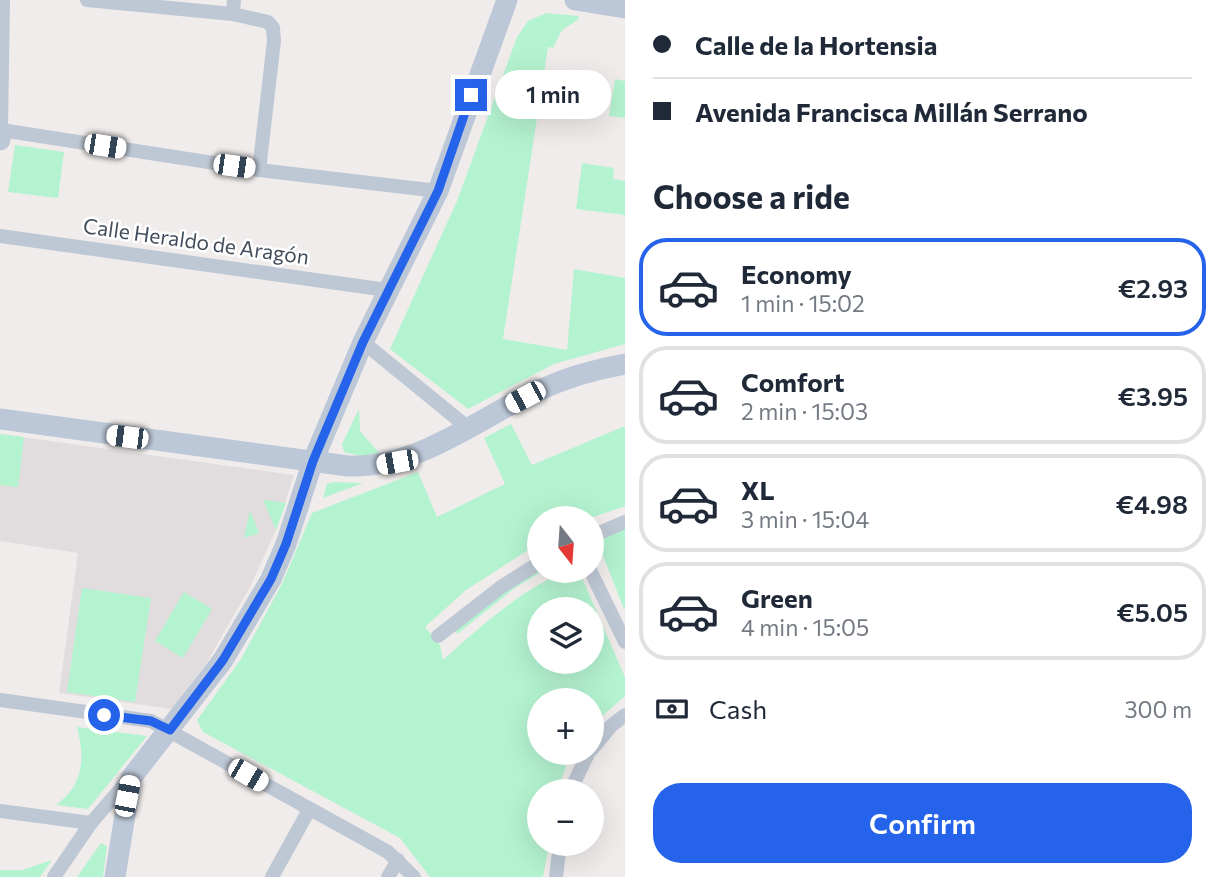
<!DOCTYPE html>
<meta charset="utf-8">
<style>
:root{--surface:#fff;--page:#f2f2f3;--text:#1f2937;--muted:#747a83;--line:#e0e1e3;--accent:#2563eb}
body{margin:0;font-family:Commissioner,sans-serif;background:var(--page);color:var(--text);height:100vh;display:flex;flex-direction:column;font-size:26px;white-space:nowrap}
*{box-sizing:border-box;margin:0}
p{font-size:23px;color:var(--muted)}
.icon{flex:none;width:38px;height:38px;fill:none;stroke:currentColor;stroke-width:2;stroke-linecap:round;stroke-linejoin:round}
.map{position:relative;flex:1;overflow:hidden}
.panel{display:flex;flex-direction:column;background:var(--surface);width:595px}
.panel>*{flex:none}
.top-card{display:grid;align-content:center;height:154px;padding:0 28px;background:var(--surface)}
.needle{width:46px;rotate:163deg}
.controls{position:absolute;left:527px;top:506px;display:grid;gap:14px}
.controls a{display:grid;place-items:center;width:77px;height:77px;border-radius:50%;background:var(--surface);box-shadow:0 7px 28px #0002;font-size:35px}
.end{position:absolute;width:32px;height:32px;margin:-16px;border:9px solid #2563eb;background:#fff;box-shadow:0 0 0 4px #fff}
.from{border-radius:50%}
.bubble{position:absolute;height:49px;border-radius:24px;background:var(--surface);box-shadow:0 7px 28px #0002;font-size:23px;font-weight:600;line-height:49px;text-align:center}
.car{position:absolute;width:21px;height:42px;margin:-21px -10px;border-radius:9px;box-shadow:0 0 5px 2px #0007;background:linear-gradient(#fff 24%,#345 0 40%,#fff 0 76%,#345 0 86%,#fff 0)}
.top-card b{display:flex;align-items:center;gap:24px;height:66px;font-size:26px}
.top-card b+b{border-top:2px solid var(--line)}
.top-card i{width:18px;height:18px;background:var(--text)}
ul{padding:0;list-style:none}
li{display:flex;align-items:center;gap:21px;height:98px;margin:0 14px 10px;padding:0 14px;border:4px solid var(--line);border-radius:28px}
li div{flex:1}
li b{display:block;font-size:26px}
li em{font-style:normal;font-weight:600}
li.on{border-color:var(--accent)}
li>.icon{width:63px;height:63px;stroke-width:1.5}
h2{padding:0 28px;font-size:32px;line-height:84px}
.pay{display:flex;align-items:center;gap:18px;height:77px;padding:0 28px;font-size:26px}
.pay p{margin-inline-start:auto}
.primary-button{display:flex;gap:14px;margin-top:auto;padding:14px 28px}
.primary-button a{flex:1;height:80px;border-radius:28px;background:var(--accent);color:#fff;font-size:28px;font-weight:600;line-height:80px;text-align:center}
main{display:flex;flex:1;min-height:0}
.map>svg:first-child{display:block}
.education{fill:#e1ddde}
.green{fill:#b4f3d0;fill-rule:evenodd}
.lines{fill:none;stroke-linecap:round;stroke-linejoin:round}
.street{stroke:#bec8d4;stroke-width:14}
.secondary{stroke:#bcc8d8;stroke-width:21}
.route{stroke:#2563eb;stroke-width:9}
.labels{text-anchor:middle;stroke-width:5;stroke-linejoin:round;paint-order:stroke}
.street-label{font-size:21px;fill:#434e5c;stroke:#fff}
</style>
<main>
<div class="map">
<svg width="625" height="877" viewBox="0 0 625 877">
<rect width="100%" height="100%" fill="#f0ecec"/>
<!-- education -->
<path class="education" d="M0,434l294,41 -18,55 -26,57 -43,75 -35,47 -113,-16 19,-140 -78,-12z"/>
<!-- green -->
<g class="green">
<path d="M546,13l33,3 -1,4 -16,10 -9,18 -5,-1 -45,292 64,11 7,-81 51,9v66l-71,20 -86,45 -78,-60 67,-148 60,-164 11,-16z"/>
<path d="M615,79l10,2v37l-16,-2z"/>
<path d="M15,145l49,7 -6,46 -50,-6z"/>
<path d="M582,163l32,5 -1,11 12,2v34l-49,-6z"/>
<path d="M359,409l1,22 19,22 -19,3 -16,-4 -2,-8z"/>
<path d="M511,424l21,41 93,-39v80l-34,12h-52v25l-73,47 -41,37 15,18 3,15c28,-25 98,-90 136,-89l46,106v19l-33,29v-25h-53v52l32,1 -14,38h-18v53h10l-6,33h-113l-30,-39 -197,-106 -6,-12 44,-61 41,-75 30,-71 106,-41 19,45 68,-33 -21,-46zM539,609h53v53h-53z"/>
<path d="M0,434l24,3 -6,50 -18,-2z"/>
<path d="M332,482l31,1 -40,15 4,-14z"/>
<path d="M263,500l23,3 -10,27z"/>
<path d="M250,510l9,23 -15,5z"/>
<path d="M625,526v83h-1l-28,-71z"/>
<path d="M539,570l4,1 -28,17 -58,46 -3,-4 35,-29z"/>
<path d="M82,588l69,10 -16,104 -68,-10z"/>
<path d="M184,592l28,17 -29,49 -28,-17z"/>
<path d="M77,727l70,9 -59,73 -32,-4c28,-20 29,-47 21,-78z"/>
<path d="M101,843l6,3 -4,31h-26z"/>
<path d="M52,860l-12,17h-40v-7h22z"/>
</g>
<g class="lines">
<!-- street -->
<g class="street">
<path d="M3,0l-2,130 258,40 179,21"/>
<path d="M87,0l146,14 35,8 5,6 1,13 -15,129"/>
<path d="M233,14l1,-14"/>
<path d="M0,236l387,54"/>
<path d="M363,342l104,85"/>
<path d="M592,536l33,-14"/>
<path d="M590,570l35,72"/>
<path d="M438,636l63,-49 38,-24"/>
<path d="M0,700l151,21 237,131 26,25"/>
<path d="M592,749l19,-23 14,-11"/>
<path d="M570,791l19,-39"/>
<path d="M0,811l91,12"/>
<path d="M54,877l37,-54 39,-45"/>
<path d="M272,877l37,-67"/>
<path d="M388,877l10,-17"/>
<path d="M556,877l4,-33"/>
</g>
<!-- secondary -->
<g class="secondary">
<path d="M575,0l50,8"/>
<path d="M0,130v10"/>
<path d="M0,419l348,47c70,2 128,-46 189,-75 28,-13 58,-22 88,-27"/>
<path d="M115,877l16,-99 92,-118 48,-81 15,-35 27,-83 50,-119 75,-151 69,-191"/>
</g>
</g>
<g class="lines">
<!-- route -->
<path class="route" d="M104,715l47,6 19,9 53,-70 48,-81 15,-35 27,-83 50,-119 75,-151 33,-96"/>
</g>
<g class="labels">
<!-- street labels -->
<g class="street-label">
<text transform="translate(196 242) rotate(8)" y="7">Calle Heraldo de Aragón</text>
</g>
</g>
</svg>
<div class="controls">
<a><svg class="needle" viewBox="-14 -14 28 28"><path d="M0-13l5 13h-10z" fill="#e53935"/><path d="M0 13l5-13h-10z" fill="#747a83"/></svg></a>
<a><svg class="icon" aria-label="layers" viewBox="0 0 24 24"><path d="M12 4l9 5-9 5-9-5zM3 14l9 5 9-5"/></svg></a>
<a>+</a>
<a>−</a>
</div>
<i class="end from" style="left:104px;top:715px"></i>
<i class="end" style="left:471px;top:95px"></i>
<div class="bubble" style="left:495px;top:70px;width:116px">1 min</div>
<i class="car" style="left:105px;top:146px;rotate:99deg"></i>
<i class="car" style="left:234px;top:166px;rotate:98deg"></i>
<i class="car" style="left:525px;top:397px;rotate:242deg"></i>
<i class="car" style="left:127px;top:437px;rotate:277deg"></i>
<i class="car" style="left:397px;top:462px;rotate:260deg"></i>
<i class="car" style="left:248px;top:775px;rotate:120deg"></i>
<i class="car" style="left:127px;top:796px;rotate:11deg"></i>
</div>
<section class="panel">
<div class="top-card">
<b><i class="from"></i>Calle de la Hortensia</b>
<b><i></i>Avenida Francisca Millán Serrano</b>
</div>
<h2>Choose a ride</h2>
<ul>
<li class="on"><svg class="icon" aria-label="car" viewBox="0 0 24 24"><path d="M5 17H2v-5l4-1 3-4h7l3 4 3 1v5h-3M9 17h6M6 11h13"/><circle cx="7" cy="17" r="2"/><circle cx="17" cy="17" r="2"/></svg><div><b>Economy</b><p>1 min · 15:02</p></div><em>€2.93</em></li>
<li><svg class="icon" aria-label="car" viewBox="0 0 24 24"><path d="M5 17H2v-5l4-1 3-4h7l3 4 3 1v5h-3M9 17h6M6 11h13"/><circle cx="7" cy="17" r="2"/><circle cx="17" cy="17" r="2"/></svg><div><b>Comfort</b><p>2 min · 15:03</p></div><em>€3.95</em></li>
<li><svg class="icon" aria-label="car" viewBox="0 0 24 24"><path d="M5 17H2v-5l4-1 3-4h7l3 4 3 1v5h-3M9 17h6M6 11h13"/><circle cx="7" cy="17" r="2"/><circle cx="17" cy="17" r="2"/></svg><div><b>XL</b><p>3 min · 15:04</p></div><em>€4.98</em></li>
<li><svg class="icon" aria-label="car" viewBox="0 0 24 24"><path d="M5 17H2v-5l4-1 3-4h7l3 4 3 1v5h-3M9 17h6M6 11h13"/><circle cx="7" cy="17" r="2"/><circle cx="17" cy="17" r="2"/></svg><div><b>Green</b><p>4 min · 15:05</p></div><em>€5.05</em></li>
</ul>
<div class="pay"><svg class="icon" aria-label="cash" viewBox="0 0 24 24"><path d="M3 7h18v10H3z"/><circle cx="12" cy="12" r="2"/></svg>Cash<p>300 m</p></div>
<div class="primary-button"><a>Confirm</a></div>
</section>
</main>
